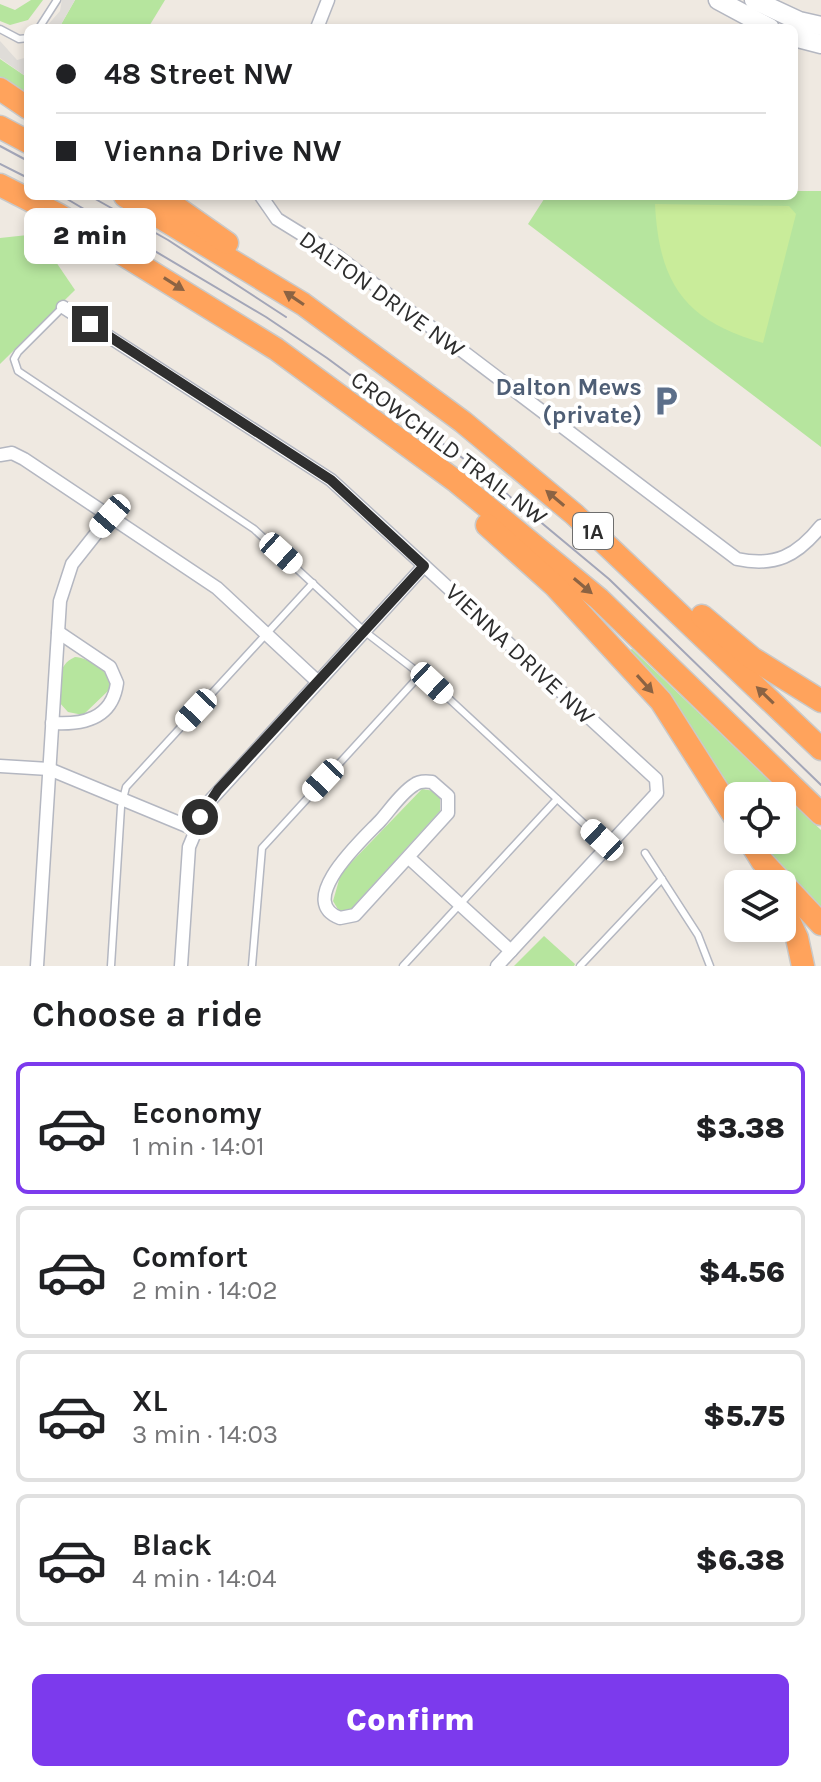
<!DOCTYPE html>
<meta charset="utf-8">
<style>
:root{--surface:#fff;--page:#f6f6f6;--text:#202124;--muted:#757577;--line:#e0e0e0;--accent:#7c3aed}
body{margin:0;font-family:Karla,sans-serif;background:var(--page);color:var(--text);height:100vh;display:flex;flex-direction:column;font-size:30px;white-space:nowrap}
*{box-sizing:border-box;margin:0}
p{font-size:26px;color:var(--muted)}
.icon{flex:none;width:44px;height:44px;fill:none;stroke:currentColor;stroke-width:2;stroke-linecap:round;stroke-linejoin:round}
.map{position:relative;height:966px;overflow:hidden}
.side{display:flex;flex-direction:column;background:var(--surface);flex:1}
.side>*{flex:none}
.hud{position:absolute;left:24px;top:24px;width:774px;height:176px;border-radius:12px;box-shadow:0 4px 12px #0003;display:grid;align-content:center;height:176px;padding:0 32px;background:var(--surface)}
.tools{position:absolute;left:724px;top:782px;display:grid;gap:16px}
.tools a{display:grid;place-items:center;width:72px;height:72px;border-radius:12px;background:var(--surface);box-shadow:0 4px 12px #0003;font-size:40px}
.end{position:absolute;width:36px;height:36px;margin:-18px;border:10px solid #2e2e2e;background:#fff;box-shadow:0 0 0 4px #fff}
.from{border-radius:50%}
.bubble{position:absolute;height:56px;border-radius:12px;background:var(--surface);box-shadow:0 4px 12px #0003;font-size:26px;font-weight:800;line-height:56px;text-align:center}
.car{position:absolute;width:24px;height:48px;margin:-24px -12px;border-radius:10px;box-shadow:0 0 6px 2px #0007;background:linear-gradient(#fff 24%,#345 0 40%,#fff 0 76%,#345 0 86%,#fff 0)}
.hud b{display:flex;align-items:center;gap:28px;height:76px;font-size:30px}
.hud b+b{border-top:2px solid var(--line)}
.hud i{width:20px;height:20px;background:var(--text)}
ul{padding:0;list-style:none}
li{display:flex;align-items:center;gap:24px;height:132px;margin:0 16px 12px;padding:0 16px;border:4px solid var(--line);border-radius:12px}
li div{flex:1}
li b{display:block;font-size:30px}
li em{font-style:normal;font-weight:800}
li.active{border-color:var(--accent)}
li>.icon{width:72px;height:72px;stroke-width:1.5}
h2{padding:0 32px;font-size:36px;line-height:96px}
.primary-button{display:flex;gap:16px;margin-top:auto;padding:16px 32px}
.primary-button a{flex:1;height:92px;border-radius:12px;background:var(--accent);color:#fff;font-size:32px;font-weight:800;line-height:92px;text-align:center}
.map>svg:first-child{display:block}
.green{fill:#b6e59e}
.pitch{fill:#c9ec9a}
.plaza{fill:#dfdcd8}
.lines{fill:none;stroke-linecap:round;stroke-linejoin:round}
.lane-casing{stroke:#b4b7c1;stroke-width:9}
.street-casing{stroke:#b4b7c1;stroke-width:15}
.secondary-casing{stroke:#b4b7c1;stroke-width:21}
.highway-casing{stroke:#c9c9c9;stroke-width:25}
.lane{stroke:#fff;stroke-width:6}
.street{stroke:#fff;stroke-width:12}
.secondary{stroke:#fff;stroke-width:18}
.highway{stroke:#ffa35c;stroke-width:22}
.tram{stroke:#a3a6b8;stroke-width:2}
.oneway{fill:#8c6343}
.route{stroke:#2e2e2e;stroke-width:10}
.labels{text-anchor:middle;stroke-width:8;stroke-linejoin:round;paint-order:stroke}
.shield{fill:#fff;stroke:#6d6d6d;stroke-width:2}
.shield-label{font-size:22px;font-weight:bold;fill:#2e2e2e}
.street-label{font-size:24px;fill:#2e2e2e;stroke:#fff}
.service-label{font-size:24px;font-weight:bold;fill:#4e5e75;stroke:#fff;text-anchor:end}
</style>
<div class="map">
<svg width="821" height="966" viewBox="0 0 821 966">
<rect width="100%" height="100%" fill="#efe9e1"/>
<!-- green -->
<g class="green">
<path d="M31,0h12l-15,20 -18,5 -10,-4v-17l15,6z"/>
<path d="M75,0h90l-17,28h-89z"/>
<path d="M0,59l28,19v20l-28,-20z"/>
<path d="M794,191h27v256l-293,-223 18,-28h248z"/>
<path d="M37,234l38,56 -75,74v-126z"/>
<path d="M632,649l189,181v86l-63,-76h24v-44h-44v16l-110,-161z"/>
<path d="M75,657c13,1 32,12 36,26l-2,7 -26,25 -15,-3 -9,-10c1,-18 -3,-37 16,-45z"/>
<path d="M422,789l12,2 6,6v14l-90,99 -11,1 -6,-10 8,-28z"/>
<path d="M544,936l31,28 -1,2h-60z"/>
</g>
<!-- pitch -->
<path class="pitch" d="M655,204l134,2 7,8 -33,129c-78,-22 -104,-59 -108,-139z"/>
<!-- plaza -->
<g class="plaza">
<path d="M62,0h13l-16,28h-14l15,-17z"/>
<path d="M0,41l17,19 11,-3v21l-28,-20z"/>
</g>
<g class="lines">
<defs>
<g id="lane">
<path d="M39,28l18,-28"/>
<path d="M0,29l19,10 9,-1"/>
<path d="M63,307l-45,45 -4,7 4,12 236,158 110,102 68,52 176,163"/>
<path d="M645,853l53,82 12,31"/>
<path d="M111,966l10,-159 5,-20 187,-204"/>
<path d="M252,966l10,-118 159,-174"/>
<path d="M403,966l154,-167"/>
<path d="M580,966l82,-87"/>
</g>
<g id="street">
<path d="M317,28l11,-28"/>
<path d="M261,196l16,23 60,37 400,303c38,8 60,-3 84,-33"/>
<path d="M63,307l268,173 325,299 1,14 -160,173"/>
<path d="M0,455l12,-2 12,6 193,129 101,94"/>
<path d="M52,723c29,2 60,-3 65,-40l-7,-16 -52,-35"/>
<path d="M0,766l49,3 145,60"/>
<path d="M408,857l-53,58 -15,3c-46,-17 24,-80 40,-97 10,-11 21,-28 34,-36 5,-4 11,-4 18,-3l16,14v17l-40,44 103,94"/>
<path d="M37,966l23,-365 12,-37 38,-48"/>
<path d="M181,966l8,-119 18,-43 217,-238"/>
</g>
<g id="secondary">
<path d="M718,0l52,28"/>
<path d="M754,0l45,21 22,5"/>
<path d="M794,37l27,7"/>
</g>
<g id="highway">
<path d="M0,89l28,19"/>
<path d="M0,127l28,15"/>
<path d="M0,185l59,30 217,134 181,133 142,117 222,215"/>
<path d="M125,196l178,108 160,118 111,92 247,235"/>
<path d="M160,196l67,47"/>
<path d="M487,525l68,61 106,115 77,121"/>
<path d="M702,616l50,42 69,43"/>
<path d="M749,840l13,21 59,63"/>
<path d="M782,905l15,33 6,28"/>
</g>
</defs>
<!-- lane casing -->
<use href="#lane" class="lane-casing"/>
<!-- street casing -->
<use href="#street" class="street-casing"/>
<!-- secondary casing -->
<use href="#secondary" class="secondary-casing"/>
<!-- highway casing -->
<use href="#highway" class="highway-casing"/>
<!-- lane -->
<use href="#lane" class="lane"/>
<!-- street -->
<use href="#street" class="street"/>
<!-- secondary -->
<use href="#secondary" class="secondary"/>
<!-- highway -->
<use href="#highway" class="highway"/>
<!-- tram -->
<g class="tram">
<path d="M0,146l28,15"/>
<path d="M0,164l28,14"/>
<path d="M62,196l204,121 61,41 145,107 137,114 212,206"/>
<path d="M90,196l78,44 118,77"/>
</g>
</g>
<!-- one-way arrows -->
<defs><path id="oneway-solid" d="M-6-.8H1V-3.2L6.5 0L1 3.2V.8H-6Z" transform="scale(2)"/></defs>
<g class="oneway">
<use href="#oneway-solid" transform="translate(174 284) rotate(32)"/>
<use href="#oneway-solid" transform="translate(294 298) rotate(-146)"/>
<use href="#oneway-solid" transform="translate(555 498) rotate(-140)"/>
<use href="#oneway-solid" transform="translate(583 586) rotate(40)"/>
<use href="#oneway-solid" transform="translate(645 684) rotate(48)"/>
<use href="#oneway-solid" transform="translate(765 695) rotate(-136)"/>
</g>
<g class="lines">
<!-- route -->
<path class="route" d="M90,324l241,156 93,86 -206,224 -18,27"/>
</g>
<!-- icons -->
<defs>
<symbol id="parking-bare" viewBox="-9 -9 18 18"><path d="M-3.5-5.5H1a3.5 3.5 0 0 1 0 7H-1V5.5H-3.5ZM-1-3.4V-.6H.8a1.4 1.4 0 0 0 0-2.8Z" fill="#5c6f8a" stroke="#fff" stroke-width="2.5" paint-order="stroke"/></symbol>
</defs>
<g fill-rule="evenodd">
<use href="#parking-bare" x="644" y="379" width="44" height="44"/>
</g>
<g class="labels">
<!-- shield labels -->
<rect class="shield" x="573" y="513" width="40" height="36" rx="6"/>
<g class="shield-label">
<text x="593" y="539">1A</text>
</g>
<!-- street labels -->
<g class="street-label">
<text transform="translate(382 294) rotate(36)" y="8">DALTON DRIVE NW</text>
<text transform="translate(449 448) rotate(37)" y="8">CROWCHILD TRAIL NW</text>
<text transform="translate(520 654) rotate(43)" y="8">VIENNA DRIVE NW</text>
</g>
<!-- service labels -->
<g class="service-label">
<text x="642" y="395">Dalton Mews<tspan x="642" dy="28">(private)</tspan></text>
</g>
</g>
</svg>
<div class="tools">
<a><svg class="icon" aria-label="locate" viewBox="0 0 24 24"><circle cx="12" cy="12" r="6"/><path d="M12 2v4M12 18v4M2 12h4M18 12h4"/></svg></a>
<a><svg class="icon" aria-label="layers" viewBox="0 0 24 24"><path d="M12 4l9 5-9 5-9-5zM3 14l9 5 9-5"/></svg></a>
</div>
<i class="end from" style="left:200px;top:817px"></i>
<i class="end" style="left:90px;top:324px"></i>
<div class="bubble" style="left:24px;top:208px;width:132px">2 min</div>
<i class="car" style="left:110px;top:516px;rotate:221deg"></i>
<i class="car" style="left:281px;top:553px;rotate:132deg"></i>
<i class="car" style="left:432px;top:683px;rotate:133deg"></i>
<i class="car" style="left:196px;top:710px;rotate:223deg"></i>
<i class="car" style="left:323px;top:780px;rotate:223deg"></i>
<i class="car" style="left:602px;top:840px;rotate:313deg"></i>
<div class="hud">
<b><i class="from"></i>48 Street NW</b>
<b><i></i>Vienna Drive NW</b>
</div>
</div>
<section class="side">
<h2>Choose a ride</h2>
<ul>
<li class="active"><svg class="icon" aria-label="car" viewBox="0 0 24 24"><path d="M5 17H2v-5l4-1 3-4h7l3 4 3 1v5h-3M9 17h6M6 11h13"/><circle cx="7" cy="17" r="2"/><circle cx="17" cy="17" r="2"/></svg><div><b>Economy</b><p>1 min · 14:01</p></div><em>$3.38</em></li>
<li><svg class="icon" aria-label="car" viewBox="0 0 24 24"><path d="M5 17H2v-5l4-1 3-4h7l3 4 3 1v5h-3M9 17h6M6 11h13"/><circle cx="7" cy="17" r="2"/><circle cx="17" cy="17" r="2"/></svg><div><b>Comfort</b><p>2 min · 14:02</p></div><em>$4.56</em></li>
<li><svg class="icon" aria-label="car" viewBox="0 0 24 24"><path d="M5 17H2v-5l4-1 3-4h7l3 4 3 1v5h-3M9 17h6M6 11h13"/><circle cx="7" cy="17" r="2"/><circle cx="17" cy="17" r="2"/></svg><div><b>XL</b><p>3 min · 14:03</p></div><em>$5.75</em></li>
<li><svg class="icon" aria-label="car" viewBox="0 0 24 24"><path d="M5 17H2v-5l4-1 3-4h7l3 4 3 1v5h-3M9 17h6M6 11h13"/><circle cx="7" cy="17" r="2"/><circle cx="17" cy="17" r="2"/></svg><div><b>Black</b><p>4 min · 14:04</p></div><em>$6.38</em></li>
</ul>
<div class="primary-button"><a>Confirm</a></div>
</section>
